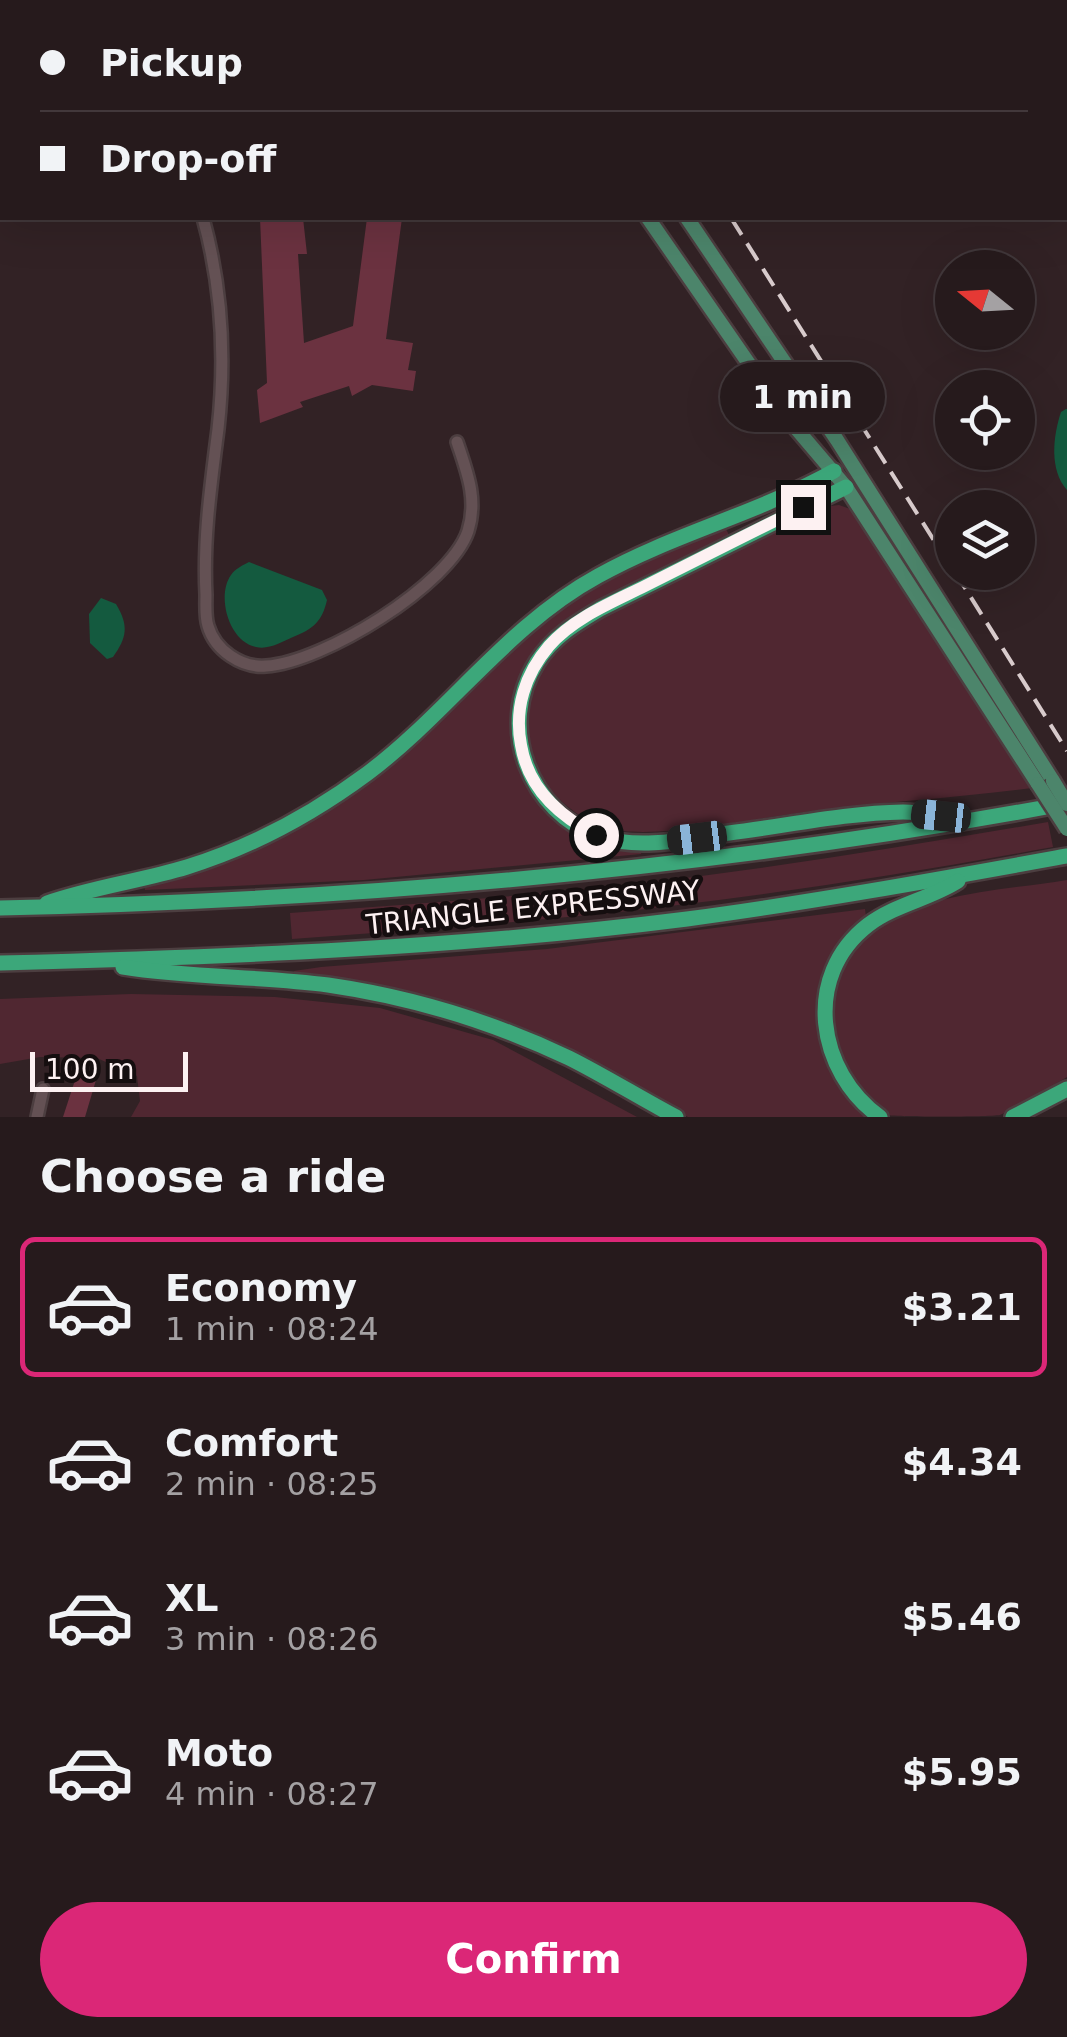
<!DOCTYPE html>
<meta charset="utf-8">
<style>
:root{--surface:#261a1c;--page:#2e2325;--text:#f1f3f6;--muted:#a4a1a3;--line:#42383b;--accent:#db2777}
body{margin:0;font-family:"DejaVu Sans",sans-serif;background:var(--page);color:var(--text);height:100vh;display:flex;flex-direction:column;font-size:38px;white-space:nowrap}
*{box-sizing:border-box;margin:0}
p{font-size:32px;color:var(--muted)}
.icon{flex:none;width:55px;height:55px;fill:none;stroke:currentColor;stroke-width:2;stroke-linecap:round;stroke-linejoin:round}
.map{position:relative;height:1117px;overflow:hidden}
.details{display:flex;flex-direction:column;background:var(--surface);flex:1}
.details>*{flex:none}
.banner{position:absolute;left:0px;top:0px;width:1068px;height:220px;box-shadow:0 10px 40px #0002,0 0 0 2px var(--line);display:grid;align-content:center;height:220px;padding:0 40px;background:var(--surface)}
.needle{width:65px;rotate:288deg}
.buttons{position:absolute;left:935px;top:250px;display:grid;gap:20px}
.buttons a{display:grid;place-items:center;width:100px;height:100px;border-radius:50%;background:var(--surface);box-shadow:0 10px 40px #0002,0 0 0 2px var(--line);font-size:50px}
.scale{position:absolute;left:30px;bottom:25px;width:158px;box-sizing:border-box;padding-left:10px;border:5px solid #fdf1f2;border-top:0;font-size:28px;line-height:35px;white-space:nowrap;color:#fdf1f2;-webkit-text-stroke:8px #150e0f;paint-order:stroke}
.end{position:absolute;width:45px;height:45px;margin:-22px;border:12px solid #fdf1f2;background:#111;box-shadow:0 0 0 5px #111}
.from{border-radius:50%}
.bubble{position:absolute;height:70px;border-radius:35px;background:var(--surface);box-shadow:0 10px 40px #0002,0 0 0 2px var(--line);font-size:32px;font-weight:700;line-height:70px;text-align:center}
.car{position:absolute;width:30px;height:60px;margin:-30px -15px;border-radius:12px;box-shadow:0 0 8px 2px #0007;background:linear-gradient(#222 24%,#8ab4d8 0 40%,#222 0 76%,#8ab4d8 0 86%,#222 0)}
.banner b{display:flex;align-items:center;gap:35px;height:95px;font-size:38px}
.banner b+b{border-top:2px solid var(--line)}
.banner i{width:25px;height:25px;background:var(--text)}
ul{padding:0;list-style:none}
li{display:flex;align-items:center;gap:30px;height:140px;margin:0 20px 15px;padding:0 20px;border:5px solid transparent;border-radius:15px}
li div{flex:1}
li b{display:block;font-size:38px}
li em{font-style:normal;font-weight:700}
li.active{border-color:var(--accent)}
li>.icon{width:90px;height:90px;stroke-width:1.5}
h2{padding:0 40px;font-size:45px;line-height:120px}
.primary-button{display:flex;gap:20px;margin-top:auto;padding:20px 40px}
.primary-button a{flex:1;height:115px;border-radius:60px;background:var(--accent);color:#fff;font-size:40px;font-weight:700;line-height:115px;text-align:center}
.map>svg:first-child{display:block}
.green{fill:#502731}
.water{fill:#145a3f}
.building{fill:#6b3240}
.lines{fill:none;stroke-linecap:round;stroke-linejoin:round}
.minor-casing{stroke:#4c3e40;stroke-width:16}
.major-casing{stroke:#4c3e40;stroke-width:19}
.highway-casing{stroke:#4c3e40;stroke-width:20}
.path{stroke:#7e6f71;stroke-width:2.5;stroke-dasharray:5 8;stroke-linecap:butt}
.minor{stroke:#645154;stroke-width:11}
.major{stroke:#4c856b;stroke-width:14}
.highway{stroke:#3ca77a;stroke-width:15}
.rail{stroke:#d8cbcc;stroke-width:4;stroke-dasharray:20 10;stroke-linecap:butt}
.major-bridge-casing{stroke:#4c3e40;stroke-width:19;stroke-linecap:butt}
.major-bridge{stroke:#4c856b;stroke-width:14}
.route{stroke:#fdf1f2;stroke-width:12}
.labels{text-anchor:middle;stroke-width:9;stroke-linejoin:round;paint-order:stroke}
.street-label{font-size:28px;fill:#fdf1f2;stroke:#150e0f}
</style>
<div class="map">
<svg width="1067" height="1117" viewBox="0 0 1067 1117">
<rect width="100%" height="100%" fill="#322225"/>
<!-- green -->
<g class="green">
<path d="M839,505l14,5 12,11 167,267c-75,10 -151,14 -227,24 -52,7 -132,24 -182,19 -50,-6 -95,-53 -98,-102 -2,-55 31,-87 74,-114l223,-108z"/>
<path d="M725,527l4,8c-34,18 -68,35 -102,53 -22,11 -47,22 -67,37 -47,39 -61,106 -32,159 24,44 66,62 114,66l-1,4 -277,26 -219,10 -1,-6 163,-65 238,-202 63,-40z"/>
<path d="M1048,822l5,25c-127,23 -254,44 -383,59 -125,15 -252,24 -378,33l-2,-26c135,-10 270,-19 404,-36 118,-15 236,-35 354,-55z"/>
<path d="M1067,880v197c-22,13 -44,28 -67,38 -13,2 -101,2 -114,0 -66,-32 -73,-148 -11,-188 52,-34 131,-37 192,-47z"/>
<path d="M865,909l1,8c-63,58 -65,144 3,200h-181l-149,-78 -244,-64 -1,-4 27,-4 226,-18z"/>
<path d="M131,994l144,3 105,11 113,32 144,77h-506l9,-16 -3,-25 -40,-18 -57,-1 -40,7v-65z"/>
</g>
<!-- water -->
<g class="water">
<path d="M1066,409h1v81c-18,-20 -14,-54 -6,-78z"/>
<path d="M249,562l73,28 5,10c-5,22 -14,29 -34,37 -12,5 -24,13 -37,10 -27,-5 -40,-51 -25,-72 4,-6 12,-10 18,-13z"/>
<path d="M101,598l15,6c13,22 11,33 -3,53l-6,2 -17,-16 -1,-29z"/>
</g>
<!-- building -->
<g class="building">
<path d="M260,218h43l4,36h-9l6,89 49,-17 14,-108h35l-16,121 27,4 -5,27 8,1 -3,20 -41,-6 -20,11 -3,-10 -49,16 3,5 -43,16 -3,-33 10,-7z"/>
<path d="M77,1074l19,6 -11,37h-22z"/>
</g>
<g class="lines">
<defs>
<g id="minor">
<path d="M99,0l1,2"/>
<path d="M243,0l4,2"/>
<path d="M203,218c19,69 23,139 15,211 -7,55 -15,110 -12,166 0,9 -1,22 2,31 7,24 33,42 58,40 56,-3 184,-81 202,-135 10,-32 -1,-59 -11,-89"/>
<path d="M37,1117l6,-28"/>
</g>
<g id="major">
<path d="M455,0l3,2"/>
<path d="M504,0l3,2"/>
<path d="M648,218l135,195 63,74 192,297"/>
<path d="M687,218l150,222 216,341"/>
</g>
<g id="highway">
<path d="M846,487l-246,122c-25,15 -47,28 -63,53 -41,64 -8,151 63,175 41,13 87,2 129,-4 57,-7 116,-20 174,-21 18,0 36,4 53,6"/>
<path d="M47,903c46,-16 94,-22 140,-36 65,-20 127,-54 181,-94 81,-61 140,-148 230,-197 75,-42 161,-63 236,-105"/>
<path d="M0,908c358,-8 711,-38 1063,-104"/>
<path d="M0,963c230,-6 459,-15 687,-44 127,-17 253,-40 380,-63"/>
<path d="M123,967c68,11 137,9 205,18 83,12 165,37 241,73 36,18 71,40 107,59"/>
<path d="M880,1117c-63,-45 -78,-141 -12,-192 28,-21 62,-26 90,-44"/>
<path d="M1013,1117l54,-28"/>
</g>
</defs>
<!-- minor casing -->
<use href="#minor" class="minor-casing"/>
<!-- major casing -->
<use href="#major" class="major-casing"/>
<!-- highway casing -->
<use href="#highway" class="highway-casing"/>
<!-- path -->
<path class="path" d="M439,0l3,2"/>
<!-- minor -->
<use href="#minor" class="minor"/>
<!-- major -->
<use href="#major" class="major"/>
<!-- highway -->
<use href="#highway" class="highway"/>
<!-- rail -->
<g class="rail">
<path d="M554,0l3,2"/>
<path d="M731,218l221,351"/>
<path d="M955,572l112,179"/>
</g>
<defs>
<g id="major-bridge">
<path d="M1053,781l14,23"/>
<path d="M1038,784l29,45"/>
</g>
</defs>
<!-- major-bridge casing -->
<use href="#major-bridge" class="major-bridge-casing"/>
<!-- major-bridge -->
<use href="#major-bridge" class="major-bridge"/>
</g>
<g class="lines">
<!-- route -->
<path class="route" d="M596,835c-37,-19 -68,-47 -75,-90 -7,-36 4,-71 28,-99 24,-28 64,-44 96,-60 53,-27 105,-53 158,-79"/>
</g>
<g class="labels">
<!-- street labels -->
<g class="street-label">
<text transform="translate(533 907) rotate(-6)" y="10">TRIANGLE EXPRESSWAY</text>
</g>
</g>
</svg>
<div class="buttons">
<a><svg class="needle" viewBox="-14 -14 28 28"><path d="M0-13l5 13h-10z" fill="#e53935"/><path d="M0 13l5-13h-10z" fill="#a4a1a3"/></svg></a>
<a><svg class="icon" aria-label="locate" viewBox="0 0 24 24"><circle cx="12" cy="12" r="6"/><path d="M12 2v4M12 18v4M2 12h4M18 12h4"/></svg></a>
<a><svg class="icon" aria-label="layers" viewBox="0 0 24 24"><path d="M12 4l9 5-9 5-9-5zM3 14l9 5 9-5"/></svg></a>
</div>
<div class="scale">100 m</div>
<i class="end from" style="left:596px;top:835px"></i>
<i class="end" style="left:803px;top:507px"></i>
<div class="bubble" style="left:720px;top:362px;width:165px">1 min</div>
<i class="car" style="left:941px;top:816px;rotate:276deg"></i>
<i class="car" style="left:697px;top:838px;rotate:263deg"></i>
<div class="banner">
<b><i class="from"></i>Pickup</b>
<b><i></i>Drop-off</b>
</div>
</div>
<section class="details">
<h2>Choose a ride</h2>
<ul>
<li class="active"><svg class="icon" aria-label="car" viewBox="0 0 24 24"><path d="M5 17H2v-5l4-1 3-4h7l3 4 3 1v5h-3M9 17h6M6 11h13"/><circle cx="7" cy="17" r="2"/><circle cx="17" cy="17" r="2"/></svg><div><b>Economy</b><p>1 min · 08:24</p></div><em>$3.21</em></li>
<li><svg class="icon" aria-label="car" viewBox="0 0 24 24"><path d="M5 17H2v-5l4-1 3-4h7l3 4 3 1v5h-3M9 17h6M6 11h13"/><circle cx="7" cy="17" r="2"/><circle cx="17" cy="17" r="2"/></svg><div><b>Comfort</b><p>2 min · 08:25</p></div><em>$4.34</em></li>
<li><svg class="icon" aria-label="car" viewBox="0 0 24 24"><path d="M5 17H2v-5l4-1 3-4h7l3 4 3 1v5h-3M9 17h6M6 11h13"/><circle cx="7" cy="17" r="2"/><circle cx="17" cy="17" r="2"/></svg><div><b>XL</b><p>3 min · 08:26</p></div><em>$5.46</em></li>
<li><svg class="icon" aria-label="car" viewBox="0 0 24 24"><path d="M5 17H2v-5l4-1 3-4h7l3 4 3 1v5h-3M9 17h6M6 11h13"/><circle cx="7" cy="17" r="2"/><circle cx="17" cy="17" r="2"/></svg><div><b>Moto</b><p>4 min · 08:27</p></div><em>$5.95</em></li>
</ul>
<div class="primary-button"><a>Confirm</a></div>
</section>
